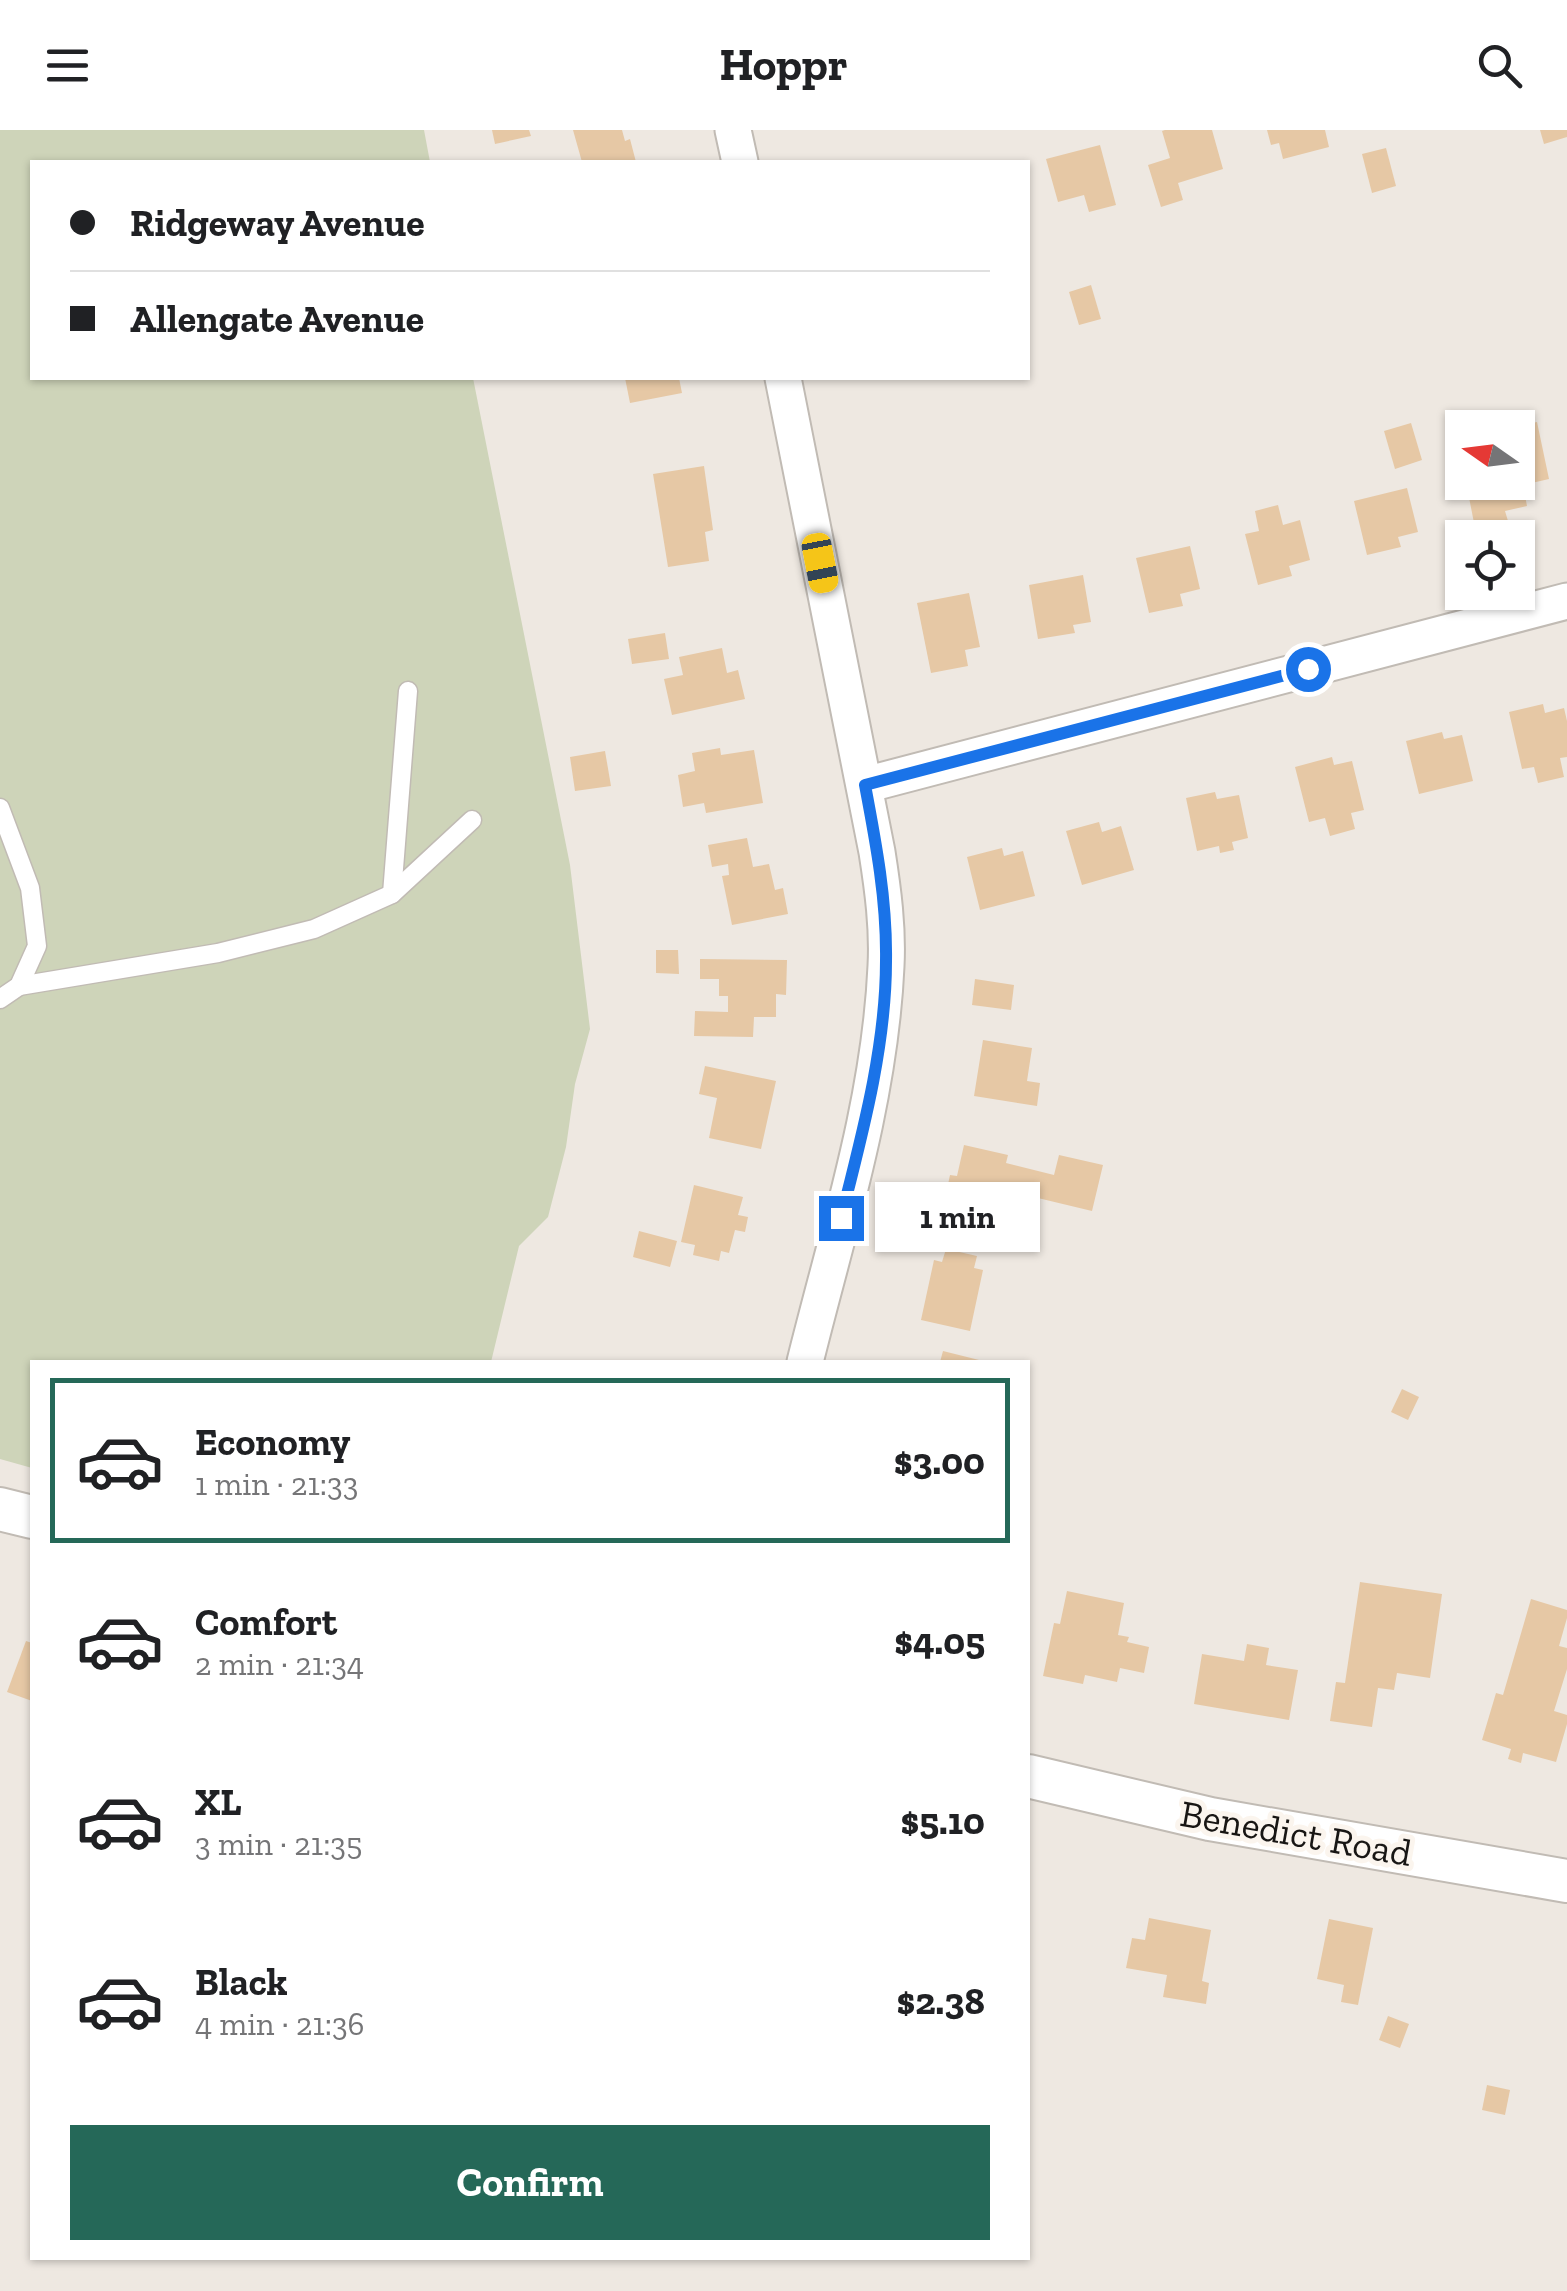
<!DOCTYPE html>
<meta charset="utf-8">
<style>
:root{--surface:#fff;--page:#f2f2f2;--text:#202124;--muted:#757577;--line:#e0e0e0;--accent:#256858}
body{margin:0;font-family:"Zilla Slab",serif;background:var(--page);color:var(--text);height:100vh;display:flex;flex-direction:column;font-size:38px;white-space:nowrap}
*{box-sizing:border-box;margin:0}
p{font-size:32px;color:var(--muted)}
.icon{flex:none;width:55px;height:55px;fill:none;stroke:currentColor;stroke-width:2;stroke-linecap:round;stroke-linejoin:round}
.map{position:relative;flex:1;overflow:hidden}
.details{position:absolute;left:30px;top:1230px;width:1000px;height:900px;display:flex;flex-direction:column;background:var(--surface);border-radius:0px;box-shadow:0 2px 8px #0004}
.details>*{flex:none}
.hud{position:absolute;left:30px;top:30px;width:1000px;height:220px;border-radius:0px;box-shadow:0 2px 8px #0004;display:grid;align-content:center;height:220px;padding:0 40px;background:var(--surface)}
.needle{width:65px;rotate:284deg}
.tools{position:absolute;left:1445px;top:280px;display:grid;gap:20px}
.tools a{display:grid;place-items:center;width:90px;height:90px;border-radius:0px;background:var(--surface);box-shadow:0 2px 8px #0004;font-size:50px}
.end{position:absolute;width:45px;height:45px;margin:-22px;border:12px solid #1a73e8;background:#fff;box-shadow:0 0 0 5px #fff}
.from{border-radius:50%}
.bubble{position:absolute;height:70px;border-radius:0px;background:var(--surface);box-shadow:0 2px 8px #0004;font-size:32px;font-weight:700;line-height:70px;text-align:center}
.car{position:absolute;width:30px;height:60px;margin:-30px -15px;border-radius:12px;box-shadow:0 0 8px 2px #0007;background:linear-gradient(#f5c518 24%,#345 0 40%,#f5c518 0 76%,#345 0 86%,#f5c518 0)}
.hud b{display:flex;align-items:center;gap:35px;height:95px;font-size:38px}
.hud b+b{border-top:2px solid var(--line)}
.hud i{width:25px;height:25px;background:var(--text)}
ul{padding:18px 0 0;list-style:none}
li{display:flex;align-items:center;gap:30px;height:165px;margin:0 20px 15px;padding:0 20px;border:5px solid transparent;border-radius:0px}
li div{flex:1}
li b{display:block;font-size:38px}
li em{font-style:normal;font-weight:700}
li.selected{border-color:var(--accent)}
li>.icon{width:90px;height:90px;stroke-width:1.5}
.cta{display:flex;gap:20px;margin-top:auto;padding:20px 40px}
.cta a{flex:1;height:115px;border-radius:0px;background:var(--accent);color:#fff;font-size:40px;font-weight:700;line-height:115px;text-align:center}
header{display:flex;justify-content:space-between;align-items:center;height:130px;padding:0 40px;background:var(--surface);font-size:45px;font-weight:700}
.map>svg:first-child{display:block}
.green{fill:#ced4b9}
.building{fill:#e6c8a5}
.lines{fill:none;stroke-linecap:round;stroke-linejoin:round}
.service-casing{stroke:#c1bbb4;stroke-width:21}
.minor-casing{stroke:#c1bbb4;stroke-width:39}
.tertiary-casing{stroke:#c1bbb4;stroke-width:46}
.service{stroke:#fff;stroke-width:18}
.minor{stroke:#fff;stroke-width:35}
.tertiary{stroke:#fff;stroke-width:42}
.route{stroke:#1a73e8;stroke-width:12}
.labels{text-anchor:middle;stroke-width:10;stroke-linejoin:round;paint-order:stroke}
.street-label{font-size:38px;fill:#181614;stroke:#fbf5ee}
</style>
<header><svg class="icon" aria-label="menu" viewBox="0 0 24 24"><path d="M4 6h16M4 12h16M4 18h16"/></svg>Hoppr<svg class="icon" aria-label="search" viewBox="0 0 24 24"><circle cx="10" cy="10" r="6"/><path d="M15 15l6 6"/></svg></header>
<div class="map">
<svg width="1567" height="2161" viewBox="0 0 1567 2161">
<rect width="100%" height="100%" fill="#eee8e1"/>
<!-- green -->
<path class="green" d="M0,0h424l6,32h-398v216h441l97,487 20,164 -15,55 -9,63 -18,70 -29,29 -28,116h-459v106l-32,-9z"/>
<!-- building -->
<g class="building">
<path d="M492,0h37l2,6 -36,8z"/>
<path d="M573,0h49l3,11 5,-2 6,23h-54z"/>
<path d="M1165,0h47l11,39 -45,14 5,17 -22,7 -13,-42 22,-7 -8,-27z"/>
<path d="M1267,0h58l4,17 -46,12 -4,-16 -8,2z"/>
<path d="M1540,0h27v7l-23,7z"/>
<path d="M1100,15l16,60 -27,7 -5,-17 -26,7 -12,-43z"/>
<path d="M1386,18l10,38 -24,7 -10,-39z"/>
<path d="M1091,155l10,34 -22,6 -10,-33z"/>
<path d="M625,248h54l3,15 -52,10z"/>
<path d="M1537,292l12,57 -26,6 4,21 -22,5 3,10 -33,7 -9,-46h52v-56z"/>
<path d="M1411,293l11,37 -27,9 -11,-38z"/>
<path d="M704,336l9,64 -8,2 4,29 -41,6 -15,-93z"/>
<path d="M1407,358l11,44 -20,5 3,10 -34,8 -13,-54z"/>
<path d="M1278,375l5,20 17,-5 10,40 -21,6 3,10 -34,9 -13,-51 14,-3 -4,-20z"/>
<path d="M1190,416l10,43 -20,5 3,12 -34,7 -13,-55z"/>
<path d="M1083,445l8,47 -18,3 2,8 -37,6 -9,-54z"/>
<path d="M969,463l11,54 -15,3 3,16 -37,7 -14,-70z"/>
<path d="M665,503l4,26 -37,5 -4,-25z"/>
<path d="M722,518l5,25 11,-3 7,29 -73,16 -8,-36 19,-4 -4,-18z"/>
<path d="M1543,574l2,9 19,-5 3,13v36l-7,1 4,19 -26,6 -4,-16 -12,2 -13,-57z"/>
<path d="M1442,602l2,7 18,-4 11,46 -54,13 -13,-53z"/>
<path d="M720,618l1,7 33,-5 9,53 -57,10 -2,-10 -21,4 -5,-32 17,-4 -3,-18z"/>
<path d="M605,621l6,35 -36,5 -5,-34z"/>
<path d="M1332,627l2,8 18,-4 12,49 -13,3 4,16 -25,7 -5,-18 -16,4 -14,-55z"/>
<path d="M1215,662l2,7 22,-4 9,43 -16,4 2,8 -14,3 -1,-7 -22,5 -11,-53z"/>
<path d="M1099,692l3,10 19,-6 13,44 -52,15 -16,-54z"/>
<path d="M747,708l6,29 16,-3 6,26 8,-2 5,26 -56,11 -10,-49 7,-1 -1,-11 -16,3 -4,-22z"/>
<path d="M1002,718l2,8 19,-5 12,45 -55,14 -13,-53z"/>
<path d="M656,820h22l1,24 -23,-1z"/>
<path d="M700,829l87,1 -1,35 -10,-1v23h-22l-1,20 -59,-1 1,-25 33,1v-16h-9v-17h-19z"/>
<path d="M975,849l39,6 -3,25 -39,-5z"/>
<path d="M983,910l49,8 -5,33 13,2 -3,23 -63,-10z"/>
<path d="M705,936l71,15 -15,68 -52,-11 8,-40 -18,-4z"/>
<path d="M964,1015l44,10 -2,8 48,12 5,-20 44,10 -11,46 -91,-22 -8,36 -45,-11 6,-23 -7,-2 3,-14 7,1z"/>
<path d="M694,1055l49,12 -5,18 10,2 -3,15 -10,-2 -6,23 -8,-2 -2,10 -26,-6 2,-10 -14,-3z"/>
<path d="M639,1101l38,10 -7,26 -37,-10z"/>
<path d="M946,1119l31,7 -3,12 9,2 -13,61 -49,-11 13,-60 8,2z"/>
<path d="M943,1221l40,10v1h-43z"/>
<path d="M1402,1259l17,8 -11,23 -17,-8z"/>
<path d="M1360,1452l82,12 -12,84 -33,-5 -3,17 -16,-2 -6,39 -42,-6 6,-39 9,1z"/>
<path d="M1067,1461l57,12 -6,32 11,2 -2,5 22,5 -5,26 -24,-5 -3,14 -32,-7 -2,9 -40,-8 11,-53 6,1z"/>
<path d="M1531,1469l36,11v8l-8,28 8,2v21l-13,42 13,4v9l-11,38 -33,-9 -2,10 -13,-4 3,-10 -29,-9 14,-47 7,2z"/>
<path d="M26,1511l6,2v58l-25,-9z"/>
<path d="M1247,1514l22,4 -3,17 32,5 -9,50 -95,-16 8,-50 42,7z"/>
<path d="M1149,1788l62,12 -9,51 7,2 -3,21 -43,-7 4,-22 -41,-7 6,-30 13,2z"/>
<path d="M1329,1789l44,9 -15,77 -17,-3 3,-17 -27,-6z"/>
<path d="M1388,1886l21,8 -9,24 -21,-8z"/>
<path d="M1487,1955l23,5 -5,25 -23,-5z"/>
</g>
<g class="lines">
<defs>
<g id="service">
<path d="M0,678l30,80 7,58 -18,40 -19,13"/>
<path d="M392,764l16,-203"/>
<path d="M19,856l199,-33 96,-24 78,-35 80,-74"/>
</g>
<g id="minor">
<path d="M733,0l7,32"/>
<path d="M783,248l94,474c6,38 11,76 9,114 -6,135 -49,267 -81,396"/>
<path d="M865,655l702,-184"/>
</g>
<g id="tertiary">
<path d="M0,1379l32,8"/>
<path d="M1028,1646l182,43 357,62"/>
</g>
</defs>
<!-- service casing -->
<use href="#service" class="service-casing"/>
<!-- minor casing -->
<use href="#minor" class="minor-casing"/>
<!-- tertiary casing -->
<use href="#tertiary" class="tertiary-casing"/>
<!-- service -->
<use href="#service" class="service"/>
<!-- minor -->
<use href="#minor" class="minor"/>
<!-- tertiary -->
<use href="#tertiary" class="tertiary"/>
</g>
<g class="lines">
<!-- route -->
<path class="route" d="M841,1088c21,-83 45,-171 45,-257 1,-60 -10,-118 -21,-176l443,-116"/>
</g>
<g class="labels">
<!-- street labels -->
<g class="street-label">
<text transform="translate(1296 1703) rotate(10)" y="13">Benedict Road</text>
</g>
</g>
</svg>
<div class="tools">
<a><svg class="needle" viewBox="-14 -14 28 28"><path d="M0-13l5 13h-10z" fill="#e53935"/><path d="M0 13l5-13h-10z" fill="#757577"/></svg></a>
<a><svg class="icon" aria-label="locate" viewBox="0 0 24 24"><circle cx="12" cy="12" r="6"/><path d="M12 2v4M12 18v4M2 12h4M18 12h4"/></svg></a>
</div>
<i class="end from" style="left:1308px;top:539px"></i>
<i class="end" style="left:841px;top:1088px"></i>
<div class="bubble" style="left:875px;top:1052px;width:165px">1 min</div>
<i class="car" style="left:820px;top:433px;rotate:169deg"></i>
<div class="hud">
<b><i class="from"></i>Ridgeway Avenue</b>
<b><i></i>Allengate Avenue</b>
</div>
<section class="details">
<ul>
<li class="selected"><svg class="icon" aria-label="car" viewBox="0 0 24 24"><path d="M5 17H2v-5l4-1 3-4h7l3 4 3 1v5h-3M9 17h6M6 11h13"/><circle cx="7" cy="17" r="2"/><circle cx="17" cy="17" r="2"/></svg><div><b>Economy</b><p>1 min · 21:33</p></div><em>$3.00</em></li>
<li><svg class="icon" aria-label="car" viewBox="0 0 24 24"><path d="M5 17H2v-5l4-1 3-4h7l3 4 3 1v5h-3M9 17h6M6 11h13"/><circle cx="7" cy="17" r="2"/><circle cx="17" cy="17" r="2"/></svg><div><b>Comfort</b><p>2 min · 21:34</p></div><em>$4.05</em></li>
<li><svg class="icon" aria-label="car" viewBox="0 0 24 24"><path d="M5 17H2v-5l4-1 3-4h7l3 4 3 1v5h-3M9 17h6M6 11h13"/><circle cx="7" cy="17" r="2"/><circle cx="17" cy="17" r="2"/></svg><div><b>XL</b><p>3 min · 21:35</p></div><em>$5.10</em></li>
<li><svg class="icon" aria-label="car" viewBox="0 0 24 24"><path d="M5 17H2v-5l4-1 3-4h7l3 4 3 1v5h-3M9 17h6M6 11h13"/><circle cx="7" cy="17" r="2"/><circle cx="17" cy="17" r="2"/></svg><div><b>Black</b><p>4 min · 21:36</p></div><em>$2.38</em></li>
</ul>
<div class="cta"><a>Confirm</a></div>
</section>
</div>
